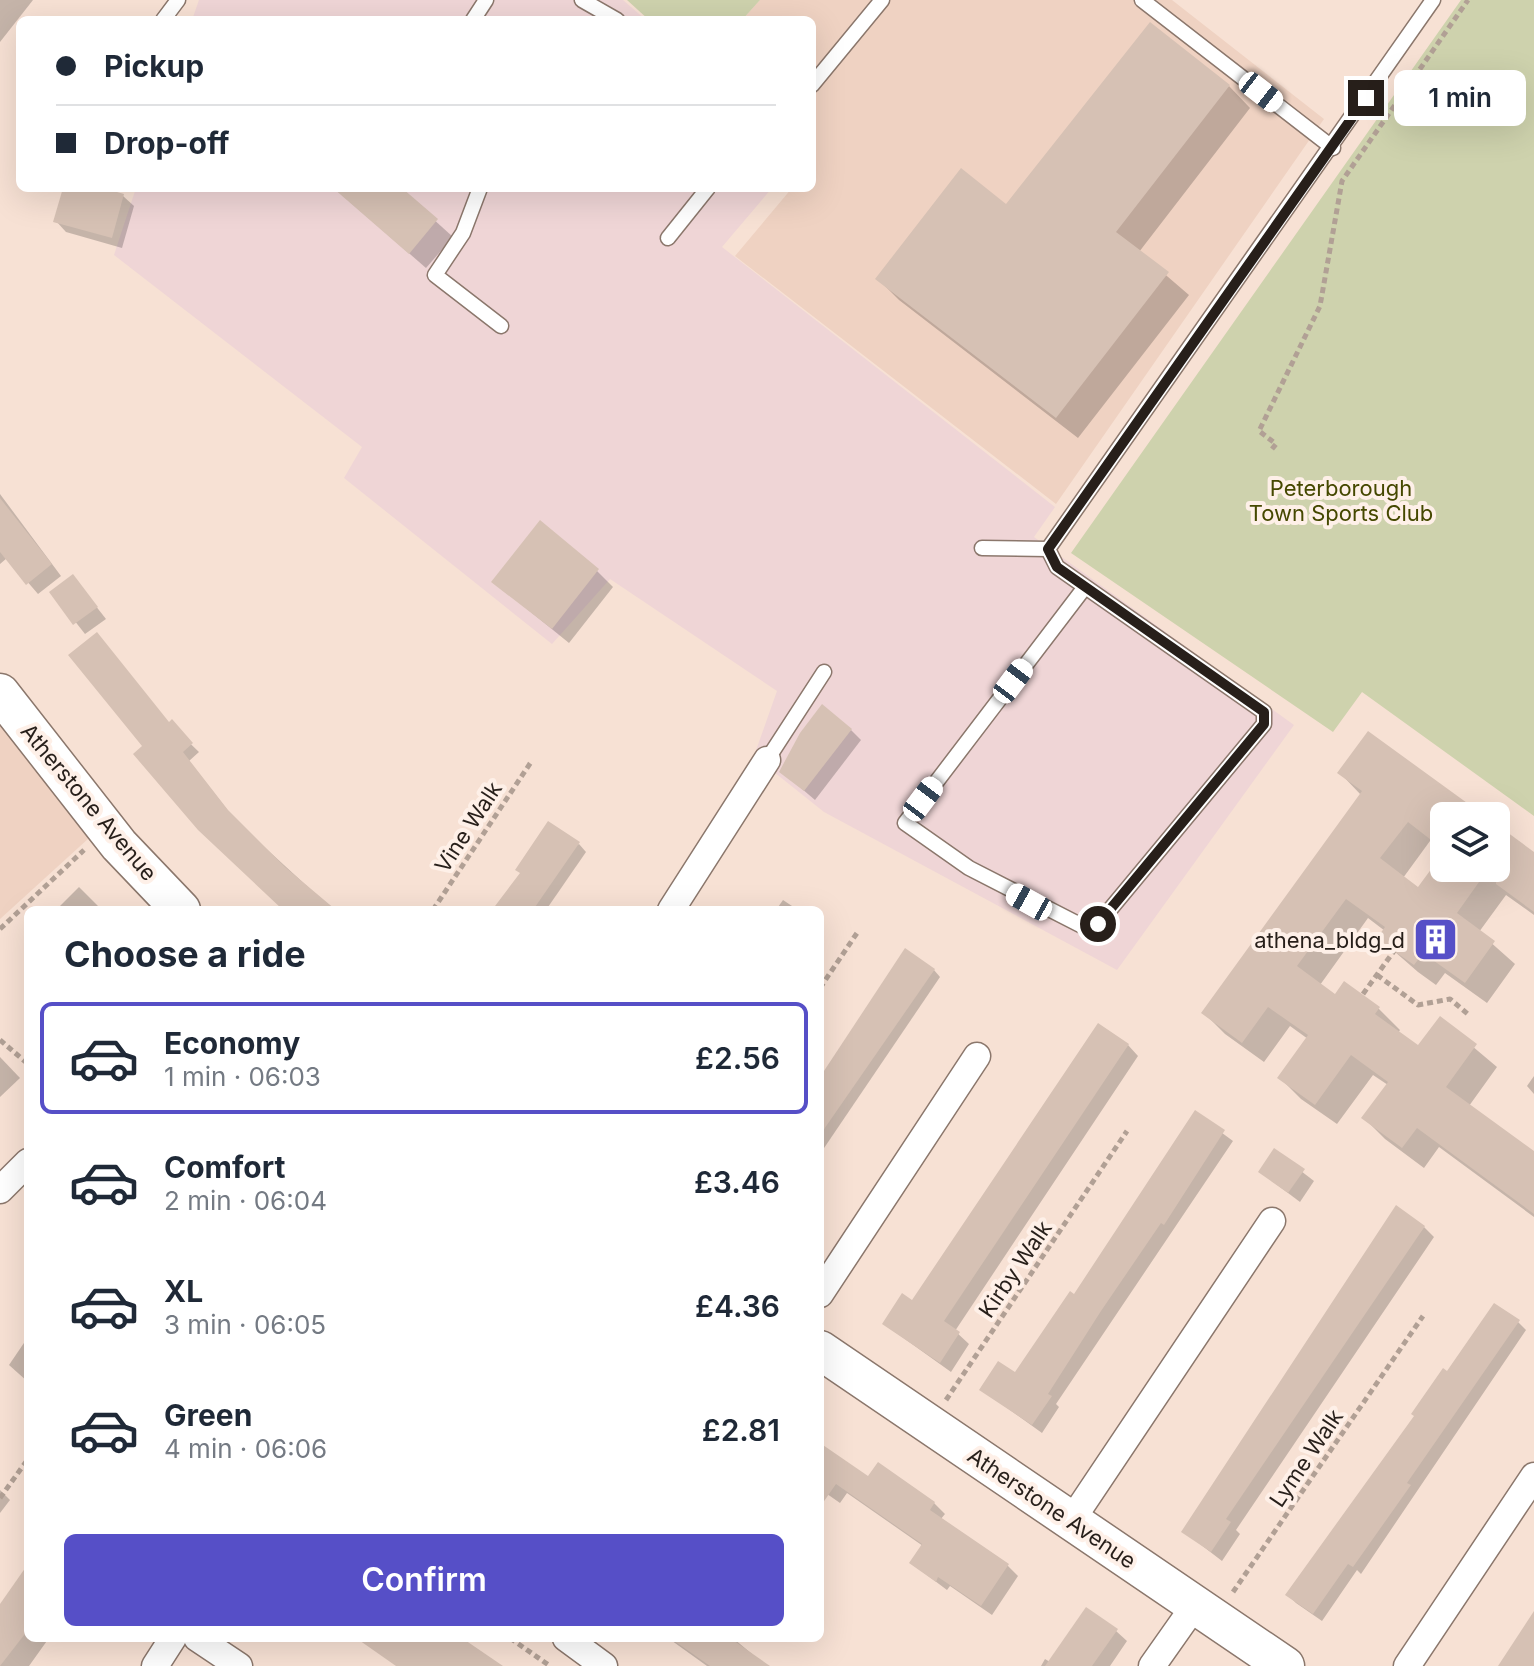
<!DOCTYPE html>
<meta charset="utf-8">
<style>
:root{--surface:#fff;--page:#f6f6f7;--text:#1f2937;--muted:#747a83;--line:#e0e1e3;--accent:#564fc7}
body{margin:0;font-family:Inter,sans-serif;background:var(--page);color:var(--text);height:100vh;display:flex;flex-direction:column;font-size:30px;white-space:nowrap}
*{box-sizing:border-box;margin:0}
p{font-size:26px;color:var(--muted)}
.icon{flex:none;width:44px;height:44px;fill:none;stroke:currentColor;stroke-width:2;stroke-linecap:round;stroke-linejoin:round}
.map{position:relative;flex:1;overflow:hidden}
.side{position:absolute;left:24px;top:906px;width:800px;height:736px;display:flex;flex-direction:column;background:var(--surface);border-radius:12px;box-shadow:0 8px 32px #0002}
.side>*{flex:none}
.hud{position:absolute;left:16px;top:16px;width:800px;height:176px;border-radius:12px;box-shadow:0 8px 32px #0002;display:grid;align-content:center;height:176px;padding:0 40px;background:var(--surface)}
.controls{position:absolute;left:1430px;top:802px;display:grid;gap:16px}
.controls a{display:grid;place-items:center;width:80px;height:80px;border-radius:12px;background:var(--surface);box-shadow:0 8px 32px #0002;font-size:40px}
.end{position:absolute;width:36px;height:36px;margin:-18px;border:10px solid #271f1a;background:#fff;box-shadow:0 0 0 4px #fff}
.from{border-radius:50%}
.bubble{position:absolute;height:56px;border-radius:12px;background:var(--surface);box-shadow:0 8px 32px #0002;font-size:26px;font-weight:600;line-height:56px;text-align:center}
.car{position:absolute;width:24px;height:48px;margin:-24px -12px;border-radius:10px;box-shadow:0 0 6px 2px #0007;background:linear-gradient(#fff 24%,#345 0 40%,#fff 0 76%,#345 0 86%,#fff 0)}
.hud b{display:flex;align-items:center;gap:28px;height:76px;font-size:30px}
.hud b+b{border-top:2px solid var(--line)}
.hud i{width:20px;height:20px;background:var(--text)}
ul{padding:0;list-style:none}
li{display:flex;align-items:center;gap:24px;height:112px;margin:0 16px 12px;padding:0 24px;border:4px solid transparent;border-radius:12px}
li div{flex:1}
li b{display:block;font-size:30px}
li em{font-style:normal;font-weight:600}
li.selected{border-color:var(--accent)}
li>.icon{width:72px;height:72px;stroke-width:1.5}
h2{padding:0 40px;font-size:36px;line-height:96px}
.action{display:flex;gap:16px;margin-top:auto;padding:16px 40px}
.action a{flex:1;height:92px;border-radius:12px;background:var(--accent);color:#fff;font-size:32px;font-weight:600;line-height:92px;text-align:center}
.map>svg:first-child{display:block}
.built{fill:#efd2c2}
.industrial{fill:#efd5d6}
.green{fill:#ced2ad}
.shadow{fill:#0003}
.building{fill:#d6c1b4}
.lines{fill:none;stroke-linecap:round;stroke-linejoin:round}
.lane-casing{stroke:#8b776c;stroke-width:17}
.street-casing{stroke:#8b776c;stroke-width:29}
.secondary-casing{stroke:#8b776c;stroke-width:41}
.path{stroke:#b1a095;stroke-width:5;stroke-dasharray:6 4;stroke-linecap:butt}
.lane{stroke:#fff;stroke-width:14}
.street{stroke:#fff;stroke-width:26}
.secondary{stroke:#fff;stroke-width:38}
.route{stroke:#271f1a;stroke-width:10}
.labels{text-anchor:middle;stroke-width:8;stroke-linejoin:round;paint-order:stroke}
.park-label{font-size:22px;fill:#454800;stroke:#fef0e8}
.street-label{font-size:22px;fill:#271f1a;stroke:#fef0e8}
.poi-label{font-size:22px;fill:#271f1a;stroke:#fef0e8;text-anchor:end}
</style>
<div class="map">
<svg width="1534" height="1666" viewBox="0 0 1534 1666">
<rect width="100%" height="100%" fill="#f7e1d4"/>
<!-- built -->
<g class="built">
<path d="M760,0h412l152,119 -268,385 -321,-248 57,-68h20v-168h-70z"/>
<path d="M0,725l89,113 -89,81z"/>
</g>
<!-- industrial -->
<g class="industrial">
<path d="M199,0h424l23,20h-454z"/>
<path d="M136,188h636l-50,59 333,260 -21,30 260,188 -177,245 -293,-158 -70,-56 23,-65 -167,-112 -58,65 -208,-166 18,-31 -248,-192z"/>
</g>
<!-- green -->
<g class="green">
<path d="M627,0h133l-18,20h-93z"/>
<path d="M1461,0h73v816l-172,-124 -29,40 -262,-179z"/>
</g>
<!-- shadow -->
<g class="shadow">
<path d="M0,0h33l-33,42z"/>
<path d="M1229,86l21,22 -111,144 50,43 -111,143 -179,-138 -21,-21z"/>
<path d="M65,188h40l18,8 11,10 -12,42 -56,-16 -10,-11z"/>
<path d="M334,188h65l54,49 -27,31z"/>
<path d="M0,494l61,82 -23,18 -31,-36 -7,6z"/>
<path d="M597,571l16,16 -44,56 -75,-61z"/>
<path d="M73,577l33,42 -21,15 -33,-42z"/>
<path d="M170,724l29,28 -10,9 47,60 97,89h-47l-77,-71z"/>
<path d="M851,730l10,10 -46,60 -34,-29z"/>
<path d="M1340,773l142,43h-38v36l-14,-11 -27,37 15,12 26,-34v12h52v-42l38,28v61l-28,-20 -27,37 36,32 -28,39 -42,-30 -9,12 -18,-13 -39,-34 6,-7 -17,-13 -48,67 16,12 43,12 21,21 -2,3 21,15 21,-29 57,48 -28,39 65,48v63l-95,-70 -15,21 -39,-29 -21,-21 24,-33 -15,-10 -36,49 -36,-25 -21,-21 28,-39 -18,-13 -26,36 -39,-28 -21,-21 157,-218z"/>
<path d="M579,844l7,8 -40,58h-51l27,-36z"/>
<path d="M79,887l23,23h-46z"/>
<path d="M783,900l15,10h-22z"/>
<path d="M934,970l6,7 -120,177v-74z"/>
<path d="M1128,1045l10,11 -183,275 14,13 -18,28 -67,-48 29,-22z"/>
<path d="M0,1057l20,21 -20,19z"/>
<path d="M1534,1076v18l-7,-8z"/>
<path d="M1195,1113l38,28 -177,263 3,3 -17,26 -61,-44 35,-14 59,-79z"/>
<path d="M1275,1151l39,30 -14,21 -40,-30z"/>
<path d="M1424,1227l10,10 -198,293 4,4 -18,27 -39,-30z"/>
<path d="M1518,1322l8,8 -165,244 -4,-4 -35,51 -26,-18 -8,-8 160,-221z"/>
<path d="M28,1337v45l-19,-17z"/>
<path d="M820,1445l49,34 9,-14 56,38 11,11 -5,6 68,46 10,10 -26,39 -42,-29 -3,4 -36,-27 12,-17 -76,-53 -7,10 -20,-14z"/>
<path d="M0,1490l10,10 -10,13z"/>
<path d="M28,1568v70h21l-20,28h-29v-59z"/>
<path d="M1116,1631l11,10 -17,25h-69l4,-7 5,3z"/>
<path d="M668,1638h65l33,28h-59z"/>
</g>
<!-- building -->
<g class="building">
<path d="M1150,22l80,63 -114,147 53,40 -113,146 -181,-139 86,-111 45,36z"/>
<path d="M63,188h40l21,6 -12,44 -59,-16z"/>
<path d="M333,188h69l36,31 -29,35z"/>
<path d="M0,498l52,66 -26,21 -26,-33z"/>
<path d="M540,520l59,49 -47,60 -61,-47z"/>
<path d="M73,574l25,33 -25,18 -24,-33z"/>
<path d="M97,632l72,90 3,-3 21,24 -10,9 45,58 57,57 51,43h-53l-85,-80 -65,-76 9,-8 -74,-91z"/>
<path d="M822,704l30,25 -48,62 -25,-19 21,-39z"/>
<path d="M1368,731l117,85h-41v34l-36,-28 -28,36 38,29 14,-19h57l-32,45 38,28 -30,42 -42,-30 -9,12 -20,-14 -17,-13 8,-11 -39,-28 -49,67 38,28 9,-13 36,26 -5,7 43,31 22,-29 37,28 -31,43 88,64v63l-117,-86 -15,20 -41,-30 27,-36 -37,-27 -36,50 -38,-27 31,-43 -40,-28 -26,36 -41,-30 161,-222 -25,-18z"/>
<path d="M548,821l32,21 -47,68h-41l28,-37 -5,-3z"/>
<path d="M1496,824l38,28v60l-38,-28z"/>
<path d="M905,948l30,21 -115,166v-58z"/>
<path d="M1098,1023l31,21 -185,277 16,11 -20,31 -58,-39 20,-31 10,7z"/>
<path d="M1195,1110l30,20 -61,95 -3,-2 -60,88 -53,83 4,2 -20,29 -53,-35 19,-29 17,11 55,-81 4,3z"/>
<path d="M1274,1148l31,21 -17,24 -30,-21z"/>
<path d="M1396,1205l29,21 -199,293 5,3 -20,30 -30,-20z"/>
<path d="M1494,1303l26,17 -113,163 4,2 -58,82 -5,-3 -35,50 -28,-19 129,-179 -3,-2 32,-46 4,3z"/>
<path d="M820,1443l48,33 10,-14 57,40 -5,8 79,54 -28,42 -43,-29 -2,5 -27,-19 13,-19 -86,-60 -16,23z"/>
<path d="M28,1564v66l-28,36v-62z"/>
<path d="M1086,1607l32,22 -26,37h-47z"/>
<path d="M1534,1611v55h-36z"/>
<path d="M356,1638h106l41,28h-107z"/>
<path d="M670,1638h60l40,28h-60z"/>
</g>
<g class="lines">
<defs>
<g id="lane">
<path d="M582,0l35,20"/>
<path d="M1142,0l191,148"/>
<path d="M163,20l15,-20"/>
<path d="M473,20l13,-20"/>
<path d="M812,85l70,-85"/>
<path d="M480,188l-17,45 -28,42 66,51"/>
<path d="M668,238l40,-50"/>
<path d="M982,548l66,1 385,-549"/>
<path d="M1048,549l9,18 207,145v12l-166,200 -10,5 -119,-61 -64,-45 180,-236"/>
<path d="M767,760l57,-88"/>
</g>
<g id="street">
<path d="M671,910l96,-150"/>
<path d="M0,1190l28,-28"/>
<path d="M820,1294l157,-238"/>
<path d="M1071,1521l201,-300"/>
<path d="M197,1638l42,28"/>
<path d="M566,1638l38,28"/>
<path d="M155,1666l18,-28"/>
<path d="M1152,1666l43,-61"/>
<path d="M1407,1666l127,-190"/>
</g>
<g id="secondary">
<path d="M0,693l119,152 62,65"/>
<path d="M820,1350l465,316"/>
</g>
</defs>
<!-- lane casing -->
<use href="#lane" class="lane-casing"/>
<!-- street casing -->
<use href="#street" class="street-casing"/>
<!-- secondary casing -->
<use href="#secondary" class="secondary-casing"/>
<!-- path -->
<g class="path">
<path d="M1272,449l4,-5 -17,-13 61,-125 22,-125 126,-181"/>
<path d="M433,910l98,-148"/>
<path d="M0,929l84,-79"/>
<path d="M1377,975l41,30 32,-6 19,16"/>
<path d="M820,988l37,-55"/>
<path d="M1363,994l31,-43"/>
<path d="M0,1040l28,24"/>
<path d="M946,1400l181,-269"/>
<path d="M0,1498l28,-39"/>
<path d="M1233,1592l190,-276"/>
<path d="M510,1638l40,28"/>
</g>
<!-- lane -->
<use href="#lane" class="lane"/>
<!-- street -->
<use href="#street" class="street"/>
<!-- secondary -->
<use href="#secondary" class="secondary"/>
</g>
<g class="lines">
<!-- route -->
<path class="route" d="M1098,924l166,-200v-12l-207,-145 -9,-18 318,-451"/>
</g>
<!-- icons -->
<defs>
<symbol id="building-square" viewBox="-11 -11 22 22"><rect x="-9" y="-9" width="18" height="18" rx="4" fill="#564fc7" stroke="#fef0e8"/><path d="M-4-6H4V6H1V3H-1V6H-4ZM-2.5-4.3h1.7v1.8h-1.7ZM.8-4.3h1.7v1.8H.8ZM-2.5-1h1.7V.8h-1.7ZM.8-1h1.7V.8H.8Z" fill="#fff"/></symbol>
</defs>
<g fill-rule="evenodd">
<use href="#building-square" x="1410" y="914" width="51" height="51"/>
</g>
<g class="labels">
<!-- park labels -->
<g class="park-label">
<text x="1341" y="496">Peterborough<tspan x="1341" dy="25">Town Sports Club</tspan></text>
</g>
<!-- street labels -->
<g class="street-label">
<text transform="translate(89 802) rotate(50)" y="8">Atherstone Avenue</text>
<text transform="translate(468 827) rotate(-57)" y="8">Vine Walk</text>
<text transform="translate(1015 1269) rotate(-56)" y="8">Kirby Walk</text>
<text transform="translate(1306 1458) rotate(-56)" y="8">Lyme Walk</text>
<text transform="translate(1052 1508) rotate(34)" y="8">Atherstone Avenue</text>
</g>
<!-- poi labels -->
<g class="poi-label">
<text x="1405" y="948">athena_bldg_d</text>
</g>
</g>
</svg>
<div class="controls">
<a><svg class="icon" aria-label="layers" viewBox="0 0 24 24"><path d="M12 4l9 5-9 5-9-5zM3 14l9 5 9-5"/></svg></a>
</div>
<i class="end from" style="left:1098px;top:924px"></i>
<i class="end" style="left:1366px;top:98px"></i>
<div class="bubble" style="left:1394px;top:70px;width:132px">1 min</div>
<i class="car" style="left:1261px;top:92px;rotate:128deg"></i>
<i class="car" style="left:1013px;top:681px;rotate:37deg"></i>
<i class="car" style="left:923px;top:799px;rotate:37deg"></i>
<i class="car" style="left:1029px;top:902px;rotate:299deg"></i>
<div class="hud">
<b><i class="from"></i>Pickup</b>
<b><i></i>Drop-off</b>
</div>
<section class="side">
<h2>Choose a ride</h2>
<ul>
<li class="selected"><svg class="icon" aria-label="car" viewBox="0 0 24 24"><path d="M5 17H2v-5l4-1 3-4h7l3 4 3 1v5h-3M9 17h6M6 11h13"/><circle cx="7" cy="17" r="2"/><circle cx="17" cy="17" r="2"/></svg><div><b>Economy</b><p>1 min · 06:03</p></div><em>£2.56</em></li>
<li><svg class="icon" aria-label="car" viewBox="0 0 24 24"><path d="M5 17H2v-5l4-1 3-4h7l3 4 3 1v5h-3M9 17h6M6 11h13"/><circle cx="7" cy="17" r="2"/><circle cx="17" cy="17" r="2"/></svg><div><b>Comfort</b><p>2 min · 06:04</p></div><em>£3.46</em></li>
<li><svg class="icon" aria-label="car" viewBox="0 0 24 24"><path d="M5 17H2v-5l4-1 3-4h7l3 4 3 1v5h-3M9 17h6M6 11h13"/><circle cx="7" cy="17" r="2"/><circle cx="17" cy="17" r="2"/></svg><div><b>XL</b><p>3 min · 06:05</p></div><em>£4.36</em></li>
<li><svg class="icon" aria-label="car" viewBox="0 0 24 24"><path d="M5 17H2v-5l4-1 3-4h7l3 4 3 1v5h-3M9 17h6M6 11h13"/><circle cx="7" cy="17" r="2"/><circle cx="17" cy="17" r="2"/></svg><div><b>Green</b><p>4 min · 06:06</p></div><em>£2.81</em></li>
</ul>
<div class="action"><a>Confirm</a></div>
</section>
</div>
